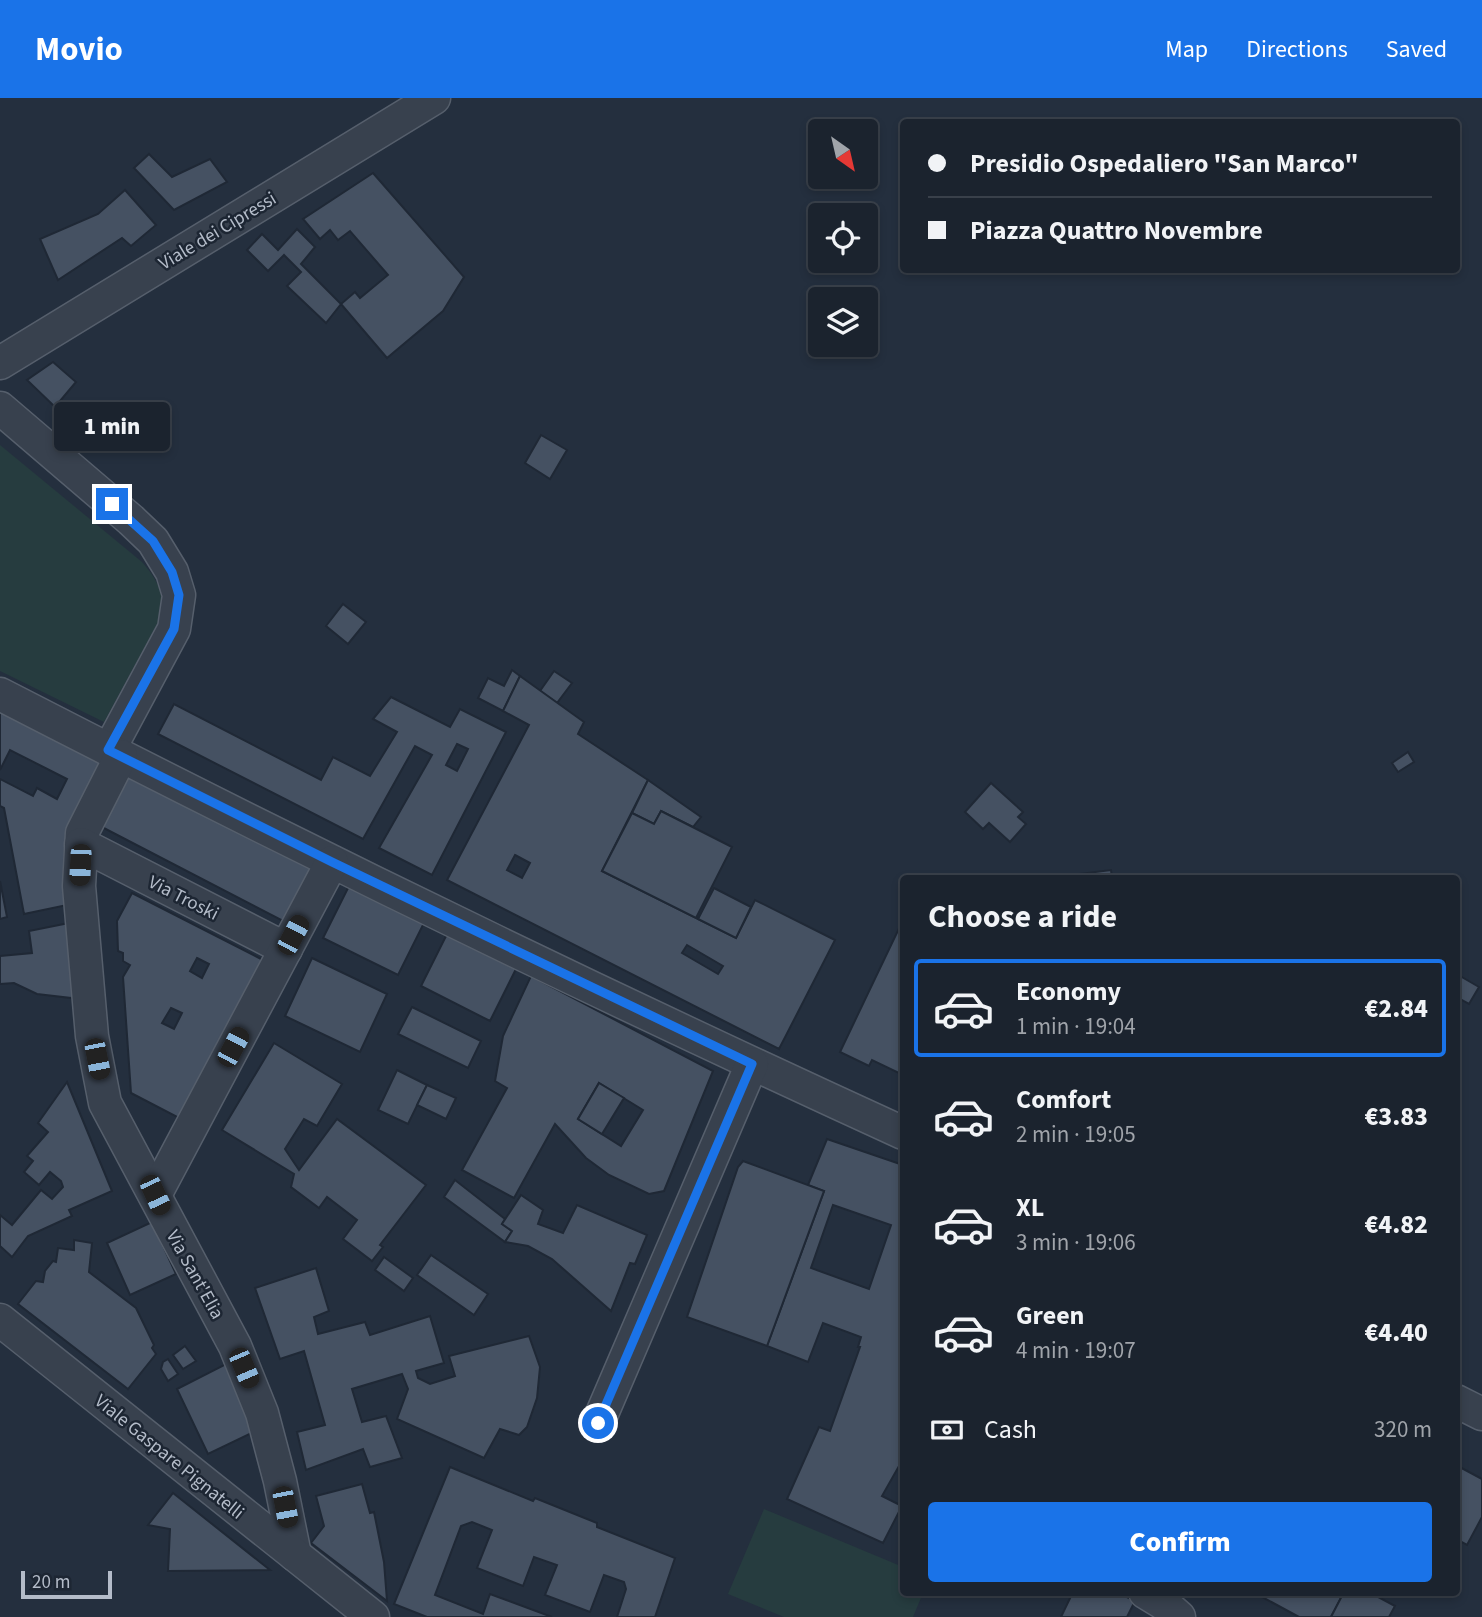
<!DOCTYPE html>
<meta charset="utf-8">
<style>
:root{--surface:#1b232e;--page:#242b36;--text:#f1f3f6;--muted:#a0a4aa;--line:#39404a;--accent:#1a73e8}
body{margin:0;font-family:"Source Sans 3",sans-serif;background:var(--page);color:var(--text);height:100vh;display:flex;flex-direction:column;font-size:26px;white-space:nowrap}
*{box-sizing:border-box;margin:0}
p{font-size:23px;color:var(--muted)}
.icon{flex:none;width:38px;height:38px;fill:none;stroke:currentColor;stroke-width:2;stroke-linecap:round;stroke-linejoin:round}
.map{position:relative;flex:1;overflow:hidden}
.sheet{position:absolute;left:900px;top:777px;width:560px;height:721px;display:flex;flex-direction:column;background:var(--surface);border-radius:7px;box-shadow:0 4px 10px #0003,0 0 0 2px var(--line)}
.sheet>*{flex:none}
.guide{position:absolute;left:900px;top:21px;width:560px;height:154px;border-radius:7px;box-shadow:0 4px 10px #0003,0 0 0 2px var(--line);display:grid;align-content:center;height:154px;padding:0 28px;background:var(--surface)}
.needle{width:46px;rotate:146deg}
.buttons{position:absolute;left:808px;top:21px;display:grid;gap:14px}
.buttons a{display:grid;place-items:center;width:70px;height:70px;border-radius:7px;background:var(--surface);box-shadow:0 4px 10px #0003,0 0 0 2px var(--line);font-size:35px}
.scale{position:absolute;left:21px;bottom:18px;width:91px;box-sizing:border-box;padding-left:7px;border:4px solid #b4bcc9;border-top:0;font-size:19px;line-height:24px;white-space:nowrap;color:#b4bcc9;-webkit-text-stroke:5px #1d2633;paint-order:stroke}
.end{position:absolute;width:32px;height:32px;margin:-16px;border:9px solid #1a73e8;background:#fff;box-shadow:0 0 0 4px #fff}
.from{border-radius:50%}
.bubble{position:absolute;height:49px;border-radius:7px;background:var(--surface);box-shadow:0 4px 10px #0003,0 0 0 2px var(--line);font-size:23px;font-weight:800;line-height:49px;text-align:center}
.car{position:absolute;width:21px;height:42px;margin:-21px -10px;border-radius:9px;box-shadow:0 0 5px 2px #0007;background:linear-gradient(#222 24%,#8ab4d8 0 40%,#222 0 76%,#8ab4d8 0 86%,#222 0)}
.guide b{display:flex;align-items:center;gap:24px;height:66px;font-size:26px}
.guide b+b{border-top:2px solid var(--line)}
.guide i{width:18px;height:18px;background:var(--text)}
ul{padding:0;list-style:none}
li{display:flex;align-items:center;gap:21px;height:98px;margin:0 14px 10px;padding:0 14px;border:4px solid transparent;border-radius:7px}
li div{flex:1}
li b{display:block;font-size:26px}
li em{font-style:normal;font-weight:800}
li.active{border-color:var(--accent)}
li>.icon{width:63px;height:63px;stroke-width:1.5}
h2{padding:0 28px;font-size:32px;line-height:84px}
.pay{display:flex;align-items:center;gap:18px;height:77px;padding:0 28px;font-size:26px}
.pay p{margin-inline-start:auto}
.action{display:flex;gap:14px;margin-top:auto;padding:14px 28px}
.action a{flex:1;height:80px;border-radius:7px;background:var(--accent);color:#fff;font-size:28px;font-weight:800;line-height:80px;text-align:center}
header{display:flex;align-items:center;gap:42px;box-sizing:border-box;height:98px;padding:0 35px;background:var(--accent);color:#fff}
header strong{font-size:33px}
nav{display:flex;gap:38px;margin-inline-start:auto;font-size:24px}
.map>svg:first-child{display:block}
.green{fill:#263c3f}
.building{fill:#455162;stroke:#1f2835;stroke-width:2;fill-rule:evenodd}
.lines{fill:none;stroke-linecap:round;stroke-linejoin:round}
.minor-casing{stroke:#565f6c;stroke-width:35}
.minor{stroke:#38414e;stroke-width:32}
.route{stroke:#1a73e8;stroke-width:9}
.labels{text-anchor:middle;stroke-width:5;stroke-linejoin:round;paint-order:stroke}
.street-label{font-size:19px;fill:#b4bcc9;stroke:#1d2633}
</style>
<header>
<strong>Movio</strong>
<nav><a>Map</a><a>Directions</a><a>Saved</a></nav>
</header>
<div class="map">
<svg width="1482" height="1519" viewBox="0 0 1482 1519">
<rect width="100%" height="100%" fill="#242f3e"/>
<!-- green -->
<g class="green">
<path d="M0,347l142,117c15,17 24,33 19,55l-57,105 -104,-51z"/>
<path d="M764,1411l139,58v25l20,1 -10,24h-129l-56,-23z"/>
</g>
<!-- building -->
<g class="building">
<path d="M149,56l23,23 38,-18 17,23 -53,28 -40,-42z"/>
<path d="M373,75l91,104 -21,34 -56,47 -46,-54 14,-12 5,6 28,-23 -38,-44 -12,9 -8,-10 -10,9 -17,-20z"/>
<path d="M125,92l31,35 -25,21 -9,-8 -64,42 -18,-41 58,-25z"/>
<path d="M297,131l18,18 -14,17 40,40 -15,19 -39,-37 14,-14 -17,-17 -16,16 -21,-21 15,-16 16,16z"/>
<path d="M53,264l23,20 -21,25 -28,-27z"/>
<path d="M541,337l26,15 -17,29 -25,-16z"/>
<path d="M343,506l23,18 -18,22 -22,-18z"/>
<path d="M512,572l8,6 -17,35 -25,-13 10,-20 16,8z"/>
<path d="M554,573l18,12 -15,20 -17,-12z"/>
<path d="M520,578l64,46 -6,12 70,46 -46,91 134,67 19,-38 80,40 -56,109 -332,-169 82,-155 -26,-14zM515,757l15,8 -8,15 -15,-8zM687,847l36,21 -5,8 -36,-21z"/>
<path d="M391,599l59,30 10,-18 46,23 -74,143 -53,-27 53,-93 -17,-9 -52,93 -205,-105 16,-30 147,76 12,-23 37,19 27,-44 -24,-13zM457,646l11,5 -11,22 -11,-6z"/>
<path d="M0,613l108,54 -36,139 -48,10 -20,-106 -4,-2v-27l33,17 4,-8 20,11 10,-20 -57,-29 -10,20z"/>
<path d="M1408,654l6,10 -16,10 -6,-9z"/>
<path d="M125,675l188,94 -28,55 -187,-97z"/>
<path d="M648,682l53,37 -8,10 -32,-16 -7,13 -22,-11z"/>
<path d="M991,685l32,29 -5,5 8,7 -16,18 -21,-19 -6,6 -18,-17z"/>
<path d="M661,713l71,36 -36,71 -94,-47 30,-58 22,11z"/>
<path d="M1111,772l1,8h-56v-1z"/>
<path d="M0,783l7,36 -7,2z"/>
<path d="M349,788l75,37 -26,52 -75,-37z"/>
<path d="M714,790l37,19 -15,31 -38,-19z"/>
<path d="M132,795l131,67 -84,158 -48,-25 -8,-116 7,-12 -7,-4v-8l-5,-2 -1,-30zM197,860l12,6 -7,14 -12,-7zM171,910l11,5 -8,16 -12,-6z"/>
<path d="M903,822v155l-31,-15 -3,6 -29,-14z"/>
<path d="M74,824l6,77 -43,-5 -23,-11 -14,1v-28l32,-3 -3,-22z"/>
<path d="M447,836l69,35 -26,52 -69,-35z"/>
<path d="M312,860l75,36 -27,58 -75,-36z"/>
<path d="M531,878l182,95 -49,120 -15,3 -40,-19 -23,-17 -31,-34 -41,74 -52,-28 45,-82 -12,-7 8,-45zM599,985l44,27 -22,36 -43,-27z"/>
<path d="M1460,878l19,11 -10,17 -13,-7v-15z"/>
<path d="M412,909l69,34 -13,27 -70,-34z"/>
<path d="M274,945l68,41 -25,42 -13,-7 -19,30 14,21 38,-51 89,66 -46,60 3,2 -11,14 -29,-22 14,-19 -30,-23 -8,11 -28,-21 3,-13 -72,-44z"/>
<path d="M397,972l30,15 -19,39 -30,-14z"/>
<path d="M67,984l45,109 -43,19 3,6 -44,20 -16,21 -12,-11v-31l12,10 29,-35 11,9 11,-12 -2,-6 -11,-9 -11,13 -15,-13 9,-11 -6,-5 21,-24 -10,-9z"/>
<path d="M599,985l25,15 -22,36 -24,-15z"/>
<path d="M427,987l29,13 -10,21 -29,-14z"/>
<path d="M827,1041l76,26v303l-4,-2 -17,30 20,10 -19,37 -96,-44 32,-72 11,4 30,-84h-2l3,-10 -38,-14 -15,39 -41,-16 57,-155 -16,-6zM833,1107l58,20 -22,64 -58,-21z"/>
<path d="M743,1063l81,30 -57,155 -80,-29 51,-150z"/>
<path d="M455,1082l50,39 -3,5 10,7 -7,11 -61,-45z"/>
<path d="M521,1097l22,15 -5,14 25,9 14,-28 70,30 -12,29 -5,-1 -19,48 -59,-52 -24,-13 -23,-4 7,-11 -10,-7z"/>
<path d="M152,1124l24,52 -46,21 -23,-52z"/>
<path d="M74,1142l18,3 -3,29 47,36 18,37 -2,3 4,6 -28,35 -110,-85 18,-23 7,1 2,-11 8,-10 3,1 2,-14 16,2z"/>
<path d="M431,1157l57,39 -14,21 -57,-40z"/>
<path d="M384,1159l29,21 -9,13 -29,-21z"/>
<path d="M316,1170l13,43 -15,6 4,17 47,-12 5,13 60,-19 14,47 -28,8 2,7 12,6 25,-8 -6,-20 80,-20 11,31 -3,31 -10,29 -8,8 -19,-6 -16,29 -87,-39 11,-30 -6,-15 -50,15 10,33 24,-6 16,42 -32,9 -7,-18 -57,21 -9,-38 28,-7 -21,-74 -24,8 -25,-71z"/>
<path d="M185,1248l11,15 -13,8 -10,-14z"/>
<path d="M168,1261l10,15 -10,7 -7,-12 2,-7z"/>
<path d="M226,1266l32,66 -50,24 -31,-65z"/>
<path d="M1456,1367l26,14v38l-15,28 -11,-6z"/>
<path d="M450,1369l83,34 2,-3 62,25v4l78,31 -20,59h-38l9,-28 -2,-7 -20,-7 -14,37 -45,-17 12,-30 -23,-8 -11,29 -46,-18 15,-38 -20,-8 -11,4 -26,69 48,19 7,-20 62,23h-125l-33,-13z"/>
<path d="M362,1386l8,29 4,-1 10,50 3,39 -76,-58 13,-17 -8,-30z"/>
<path d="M173,1395l97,77 -102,1 2,-42 -22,-4z"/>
<path d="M1073,1494h44l18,9 -8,16h-66z"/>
<path d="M1253,1494h91l-13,25h-32z"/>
<path d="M1344,1494h25l26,14 -6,11h-58z"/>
</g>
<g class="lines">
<defs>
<g id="minor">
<path d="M0,265l434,-265"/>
<path d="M0,310l131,112 22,21 19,31 7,23 -5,34 -65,121"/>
<path d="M0,596c297,153 599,300 903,439"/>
<path d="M121,658l-39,77 -3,53 13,150 13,67 130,243 27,67 18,68 15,74"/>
<path d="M81,746l205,105"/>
<path d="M155,1097l177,-333"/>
<path d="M0,1222l373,297"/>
<path d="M1456,1303l26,13"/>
<path d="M598,1325l154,-359"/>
<path d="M1145,1494l18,11 16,14"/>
</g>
</defs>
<!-- minor casing -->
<use href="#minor" class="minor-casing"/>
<!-- minor -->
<use href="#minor" class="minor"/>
</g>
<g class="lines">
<!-- route -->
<path class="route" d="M112,406l41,37 19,31 7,23 -5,34 -66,121 224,112 420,202 -154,359"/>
</g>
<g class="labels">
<!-- street labels -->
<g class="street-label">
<text transform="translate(217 132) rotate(-31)" y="7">Viale dei Cipressi</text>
<text transform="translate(184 799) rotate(27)" y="7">Via Troski</text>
<text transform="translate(196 1176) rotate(61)" y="7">Via Sant'Elia</text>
<text transform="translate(170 1358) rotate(39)" y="7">Viale Gaspare Pignatelli</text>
</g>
</g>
</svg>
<div class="buttons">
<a><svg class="needle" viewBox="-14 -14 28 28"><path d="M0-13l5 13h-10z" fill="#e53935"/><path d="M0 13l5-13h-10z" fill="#a0a4aa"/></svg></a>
<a><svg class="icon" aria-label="locate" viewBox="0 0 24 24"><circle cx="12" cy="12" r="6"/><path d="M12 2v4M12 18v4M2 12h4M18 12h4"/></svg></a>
<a><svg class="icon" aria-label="layers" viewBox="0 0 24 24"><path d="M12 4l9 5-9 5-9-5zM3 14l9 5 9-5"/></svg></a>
</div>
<div class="scale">20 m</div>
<i class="end from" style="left:598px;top:1325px"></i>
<i class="end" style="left:112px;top:406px"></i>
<div class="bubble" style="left:54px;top:304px;width:116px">1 min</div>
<i class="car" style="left:80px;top:767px;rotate:183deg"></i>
<i class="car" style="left:293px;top:837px;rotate:28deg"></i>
<i class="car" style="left:233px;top:949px;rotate:28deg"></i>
<i class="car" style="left:97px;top:961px;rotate:169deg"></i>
<i class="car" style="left:155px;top:1097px;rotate:155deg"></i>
<i class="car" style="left:244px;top:1270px;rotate:157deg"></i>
<i class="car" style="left:285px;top:1409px;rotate:169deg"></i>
<div class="guide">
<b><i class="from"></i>Presidio Ospedaliero &quot;San Marco&quot;</b>
<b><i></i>Piazza Quattro Novembre</b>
</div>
<section class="sheet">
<h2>Choose a ride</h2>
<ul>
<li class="active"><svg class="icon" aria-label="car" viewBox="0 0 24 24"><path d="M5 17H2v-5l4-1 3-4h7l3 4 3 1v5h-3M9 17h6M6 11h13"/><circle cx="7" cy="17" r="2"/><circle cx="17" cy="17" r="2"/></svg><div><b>Economy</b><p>1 min · 19:04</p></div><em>€2.84</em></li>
<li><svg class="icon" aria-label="car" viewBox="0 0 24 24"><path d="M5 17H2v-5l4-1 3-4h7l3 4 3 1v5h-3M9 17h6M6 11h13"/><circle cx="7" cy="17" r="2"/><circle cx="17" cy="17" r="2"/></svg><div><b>Comfort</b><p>2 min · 19:05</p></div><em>€3.83</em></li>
<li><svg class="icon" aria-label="car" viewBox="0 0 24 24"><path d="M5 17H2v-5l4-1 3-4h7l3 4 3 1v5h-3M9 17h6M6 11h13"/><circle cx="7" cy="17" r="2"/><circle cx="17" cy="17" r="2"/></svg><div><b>XL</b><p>3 min · 19:06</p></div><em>€4.82</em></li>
<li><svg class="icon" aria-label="car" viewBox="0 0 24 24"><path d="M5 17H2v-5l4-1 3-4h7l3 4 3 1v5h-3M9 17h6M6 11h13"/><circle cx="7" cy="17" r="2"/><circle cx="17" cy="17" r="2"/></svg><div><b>Green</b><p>4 min · 19:07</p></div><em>€4.40</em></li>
</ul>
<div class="pay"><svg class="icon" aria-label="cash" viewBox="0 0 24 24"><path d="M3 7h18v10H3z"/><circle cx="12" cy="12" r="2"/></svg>Cash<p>320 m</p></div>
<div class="action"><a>Confirm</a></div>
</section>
</div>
